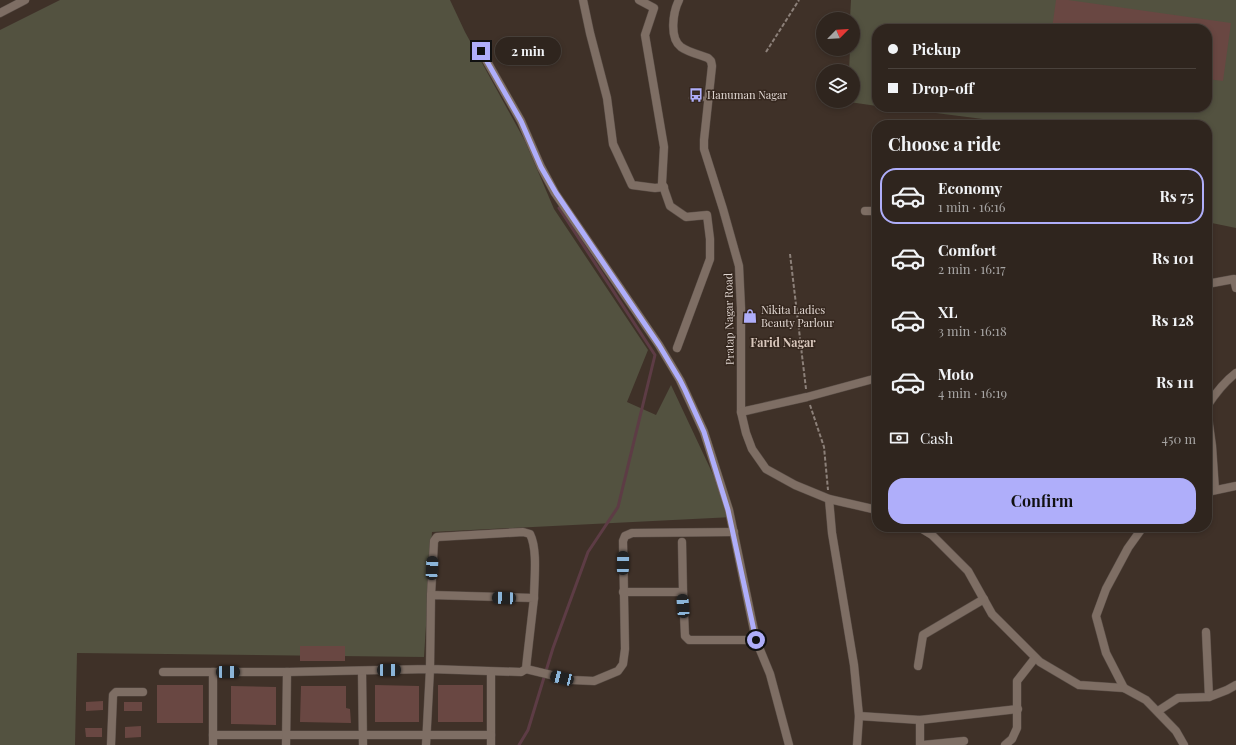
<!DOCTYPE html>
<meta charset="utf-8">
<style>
:root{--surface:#2f251e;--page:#3b312b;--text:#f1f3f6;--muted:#a7a5a4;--line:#4a423c;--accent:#afaefa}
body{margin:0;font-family:"Playfair Display",serif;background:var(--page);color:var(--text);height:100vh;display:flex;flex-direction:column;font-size:15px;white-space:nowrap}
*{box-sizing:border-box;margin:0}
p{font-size:13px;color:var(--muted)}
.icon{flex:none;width:22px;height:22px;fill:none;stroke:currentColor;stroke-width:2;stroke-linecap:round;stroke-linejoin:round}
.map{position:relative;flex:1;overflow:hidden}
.drawer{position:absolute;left:872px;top:120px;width:340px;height:412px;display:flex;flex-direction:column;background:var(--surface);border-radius:16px;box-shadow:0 2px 6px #0003,0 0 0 1px var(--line)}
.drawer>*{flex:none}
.top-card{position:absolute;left:872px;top:24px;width:340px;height:88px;border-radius:16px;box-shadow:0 2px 6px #0003,0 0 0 1px var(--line);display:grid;align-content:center;height:88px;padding:0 16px;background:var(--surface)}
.needle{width:26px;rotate:66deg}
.buttons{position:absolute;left:816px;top:12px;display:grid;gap:8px}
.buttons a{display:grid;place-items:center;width:44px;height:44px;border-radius:50%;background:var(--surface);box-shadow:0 2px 6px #0003,0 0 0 1px var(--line);font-size:20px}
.end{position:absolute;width:18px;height:18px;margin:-9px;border:5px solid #afaefa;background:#111;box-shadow:0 0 0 2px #111}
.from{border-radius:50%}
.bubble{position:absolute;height:28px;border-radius:14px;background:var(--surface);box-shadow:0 2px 6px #0003,0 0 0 1px var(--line);font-size:13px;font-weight:700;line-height:28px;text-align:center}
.car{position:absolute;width:12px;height:24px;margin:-12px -6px;border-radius:5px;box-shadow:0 0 3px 1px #0007;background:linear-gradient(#222 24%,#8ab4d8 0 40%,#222 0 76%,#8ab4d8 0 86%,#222 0)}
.top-card b{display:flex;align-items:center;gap:14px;height:38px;font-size:15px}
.top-card b+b{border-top:1px solid var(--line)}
.top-card i{width:10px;height:10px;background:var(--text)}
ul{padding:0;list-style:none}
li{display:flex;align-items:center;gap:12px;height:56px;margin:0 8px 6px;padding:0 8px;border:2px solid transparent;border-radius:16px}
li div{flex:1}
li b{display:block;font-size:15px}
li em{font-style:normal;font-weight:700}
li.on{border-color:var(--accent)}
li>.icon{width:36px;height:36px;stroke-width:1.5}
h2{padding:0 16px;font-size:18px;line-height:48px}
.pay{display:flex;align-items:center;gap:10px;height:44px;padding:0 16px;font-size:15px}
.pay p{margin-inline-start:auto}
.cta{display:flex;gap:8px;margin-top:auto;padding:8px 16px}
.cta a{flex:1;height:46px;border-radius:16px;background:var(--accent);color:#111;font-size:16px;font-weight:700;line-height:46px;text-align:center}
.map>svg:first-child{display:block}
.green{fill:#535240}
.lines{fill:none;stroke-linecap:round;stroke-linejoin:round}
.stream{stroke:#5d3c45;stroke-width:3}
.building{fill:#694742}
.lane-casing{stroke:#5a4e47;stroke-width:5}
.street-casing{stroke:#5a4e47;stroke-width:9}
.path{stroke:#8c8079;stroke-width:2;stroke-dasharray:4 2;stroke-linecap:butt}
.lane{stroke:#7e6e64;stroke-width:4}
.street{stroke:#7e6e64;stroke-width:8}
.route{stroke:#afaefa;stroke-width:5}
.labels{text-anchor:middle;stroke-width:3;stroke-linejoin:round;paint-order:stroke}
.poi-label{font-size:11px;fill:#e1d7d2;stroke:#35271e;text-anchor:start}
.street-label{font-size:11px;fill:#e1d7d2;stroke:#35271e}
.neighbourhood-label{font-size:12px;font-weight:bold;fill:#d9c7bc;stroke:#35271e}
</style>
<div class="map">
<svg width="1236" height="745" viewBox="0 0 1236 745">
<rect width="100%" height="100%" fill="#3f3128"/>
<!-- green -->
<g class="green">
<path d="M60,0h390l15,32 60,109 29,68 94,141 -21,52 29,13 15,-30 62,132 -301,15 -8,125 -347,-4 -2,92h-75v-715z"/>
<path d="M851,0h385v228l-29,-6v-97h-188l-5,-2 -125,-16h318v-78h-330v77l-28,-4v-1h4v-30h-4l1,-22h3v-30h-3z"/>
</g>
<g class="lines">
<!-- stream -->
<path class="stream" d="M519,745l9,-15 25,-82 35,-96 30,-45 37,-152 -96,-147"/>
</g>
<!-- building -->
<g class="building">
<path d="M1056,0h12l163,23 -8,58 -16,-2v-50h-155z"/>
<rect x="300" y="646" width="45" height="15"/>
<rect x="157" y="685" width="46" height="38"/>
<path d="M375,685l44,1v36h-44z"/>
<rect x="438" y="685" width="45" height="37"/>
<path d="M231,686l45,1v38l-45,-1z"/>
<path d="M301,686h45v22l4,1 1,14 -51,-1z"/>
<path d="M103,701v9l-17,1v-9z"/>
<rect x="124" y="702" width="18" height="9"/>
<path d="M141,726v11l-16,1v-11z"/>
<path d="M85,728h17v9h-16z"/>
</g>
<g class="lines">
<defs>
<path id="lane" d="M691,98l17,1"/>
<g id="street">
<path d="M583,0l7,33 17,65 6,46 19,41 23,3 9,-1"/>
<path d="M639,0l15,8 -9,27 19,112 -2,36 8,23 16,11 21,-2 3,24v20l-33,89"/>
<path d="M679,0c-6,12 -10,38 2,47 7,5 19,8 27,11l3,3 1,5 -8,74v9l19,60 16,57 2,42v104l5,21 6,16 14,20 29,16 34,14 48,11"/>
<path d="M0,13l25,-13"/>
<path d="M481,51l40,70 20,46 14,26 104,152 21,35 24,52 25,78 27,130 14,34 19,71"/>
<path d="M865,211h12"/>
<path d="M1207,284l27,-5 2,9"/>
<path d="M1207,406c8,-12 17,-24 29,-33"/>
<path d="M1207,410l5,36 3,44"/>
<path d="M741,412l66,-15 70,-19"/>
<path d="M1207,492l29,-6"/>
<path d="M829,499l3,34 22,132 5,51 -2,29"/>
<path d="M919,527l13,8 36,36 24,43 48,48 39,23 45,3 22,12 30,31 8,14"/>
<path d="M682,542l1,50 2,44 4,4h67"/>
<path d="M623,592h60"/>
<path d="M431,595l3,-54 3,-4 86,-5 7,2c8,16 4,46 4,64"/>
<path d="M1206,632l3,65"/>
<path d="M918,666l5,-31 61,-36"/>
<path d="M526,669l46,11 22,1 24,-10 5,-7 2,-15 -2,-108 2,-5 7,-3 102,-1"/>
<path d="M362,671l1,74"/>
<path d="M163,672h124l143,-3 91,3 5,-3 1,-10 7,-61 -103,-3 -1,74 -4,76"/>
<path d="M491,672v73"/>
<path d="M1124,688l-18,-35 -10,-37 10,-27 22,-41 15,-21"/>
<path d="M1158,711l20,-13 31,-1 18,-7 9,-5"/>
<path d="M859,716l61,4 98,-11"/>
<path d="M920,720v25"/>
<path d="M213,735h278"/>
<path d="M111,745l2,-50 3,-3h27"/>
<path d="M213,745v-73"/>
<path d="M286,745l1,-73"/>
<path d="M923,745l41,-4"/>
<path d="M1005,745l7,-6 5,-11v-47l18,-23"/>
</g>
</defs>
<!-- lane casing -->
<use href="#lane" class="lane-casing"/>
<!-- street casing -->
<use href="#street" class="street-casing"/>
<!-- path -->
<g class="path">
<path d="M766,52l33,-52"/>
<path d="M790,254l16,135"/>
<path d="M810,405l14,42 4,43"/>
</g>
<!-- lane -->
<use href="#lane" class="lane"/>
<!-- street -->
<use href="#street" class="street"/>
</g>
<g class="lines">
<!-- route -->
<path class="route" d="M481,51l40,70 20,46 15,26 103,152 21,35 5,10 19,42 24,78 28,130"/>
</g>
<!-- icons -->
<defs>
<symbol id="bus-bare" viewBox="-9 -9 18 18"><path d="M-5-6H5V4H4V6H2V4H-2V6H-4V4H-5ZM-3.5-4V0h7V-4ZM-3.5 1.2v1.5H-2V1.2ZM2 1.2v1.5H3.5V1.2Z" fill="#afaefa" stroke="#35271e" stroke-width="2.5" paint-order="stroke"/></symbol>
<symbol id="shop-bare" viewBox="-9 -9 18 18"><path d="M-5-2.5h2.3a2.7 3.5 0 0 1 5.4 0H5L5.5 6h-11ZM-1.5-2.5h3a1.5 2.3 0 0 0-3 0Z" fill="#afaefa" stroke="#35271e" stroke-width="2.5" paint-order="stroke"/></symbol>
</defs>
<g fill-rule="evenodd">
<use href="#bus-bare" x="686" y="85" width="20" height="20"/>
<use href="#shop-bare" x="740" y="306" width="20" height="20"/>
</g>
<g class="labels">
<!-- poi labels -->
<g class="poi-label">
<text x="707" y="99">Hanuman Nagar</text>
<text x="761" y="314">Nikita Ladies<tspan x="761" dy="13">Beauty Parlour</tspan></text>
</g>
<!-- street labels -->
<g class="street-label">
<text transform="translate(729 319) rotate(-91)" y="4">Pratap Nagar Road</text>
</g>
<!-- neighbourhood labels -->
<g class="neighbourhood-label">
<text x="783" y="347">Farid Nagar</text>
</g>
</g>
</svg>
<div class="buttons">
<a><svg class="needle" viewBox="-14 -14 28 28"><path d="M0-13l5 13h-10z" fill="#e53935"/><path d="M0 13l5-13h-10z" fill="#a7a5a4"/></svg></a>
<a><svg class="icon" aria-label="layers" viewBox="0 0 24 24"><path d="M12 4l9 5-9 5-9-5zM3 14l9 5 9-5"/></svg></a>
</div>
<i class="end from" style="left:756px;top:640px"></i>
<i class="end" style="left:481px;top:51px"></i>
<div class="bubble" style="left:495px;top:37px;width:66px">2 min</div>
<i class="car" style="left:623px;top:563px;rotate:1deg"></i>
<i class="car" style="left:432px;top:568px;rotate:3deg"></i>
<i class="car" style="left:504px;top:598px;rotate:272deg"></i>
<i class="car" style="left:683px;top:606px;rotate:356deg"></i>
<i class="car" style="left:389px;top:670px;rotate:89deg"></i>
<i class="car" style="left:228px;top:672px;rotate:90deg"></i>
<i class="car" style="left:562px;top:678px;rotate:284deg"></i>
<div class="top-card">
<b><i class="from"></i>Pickup</b>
<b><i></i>Drop-off</b>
</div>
<section class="drawer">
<h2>Choose a ride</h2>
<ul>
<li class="on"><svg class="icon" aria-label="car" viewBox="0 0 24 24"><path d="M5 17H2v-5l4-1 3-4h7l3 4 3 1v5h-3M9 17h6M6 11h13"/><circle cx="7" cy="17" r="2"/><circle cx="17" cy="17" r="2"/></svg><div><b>Economy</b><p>1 min · 16:16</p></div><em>Rs 75</em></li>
<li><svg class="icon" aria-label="car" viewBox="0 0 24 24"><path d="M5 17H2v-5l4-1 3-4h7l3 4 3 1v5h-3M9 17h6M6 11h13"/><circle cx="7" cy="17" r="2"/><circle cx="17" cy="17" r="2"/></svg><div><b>Comfort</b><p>2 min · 16:17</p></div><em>Rs 101</em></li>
<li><svg class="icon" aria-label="car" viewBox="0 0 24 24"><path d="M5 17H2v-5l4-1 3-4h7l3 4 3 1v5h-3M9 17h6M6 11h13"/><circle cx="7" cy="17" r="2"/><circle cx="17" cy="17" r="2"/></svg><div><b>XL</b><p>3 min · 16:18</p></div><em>Rs 128</em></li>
<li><svg class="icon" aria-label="car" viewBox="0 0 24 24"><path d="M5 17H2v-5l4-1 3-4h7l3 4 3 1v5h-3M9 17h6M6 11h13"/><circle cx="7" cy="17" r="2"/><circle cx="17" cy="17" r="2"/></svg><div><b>Moto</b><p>4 min · 16:19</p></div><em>Rs 111</em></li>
</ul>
<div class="pay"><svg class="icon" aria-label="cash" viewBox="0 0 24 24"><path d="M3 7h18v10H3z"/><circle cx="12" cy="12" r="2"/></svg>Cash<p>450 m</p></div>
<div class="cta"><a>Confirm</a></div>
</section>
</div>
